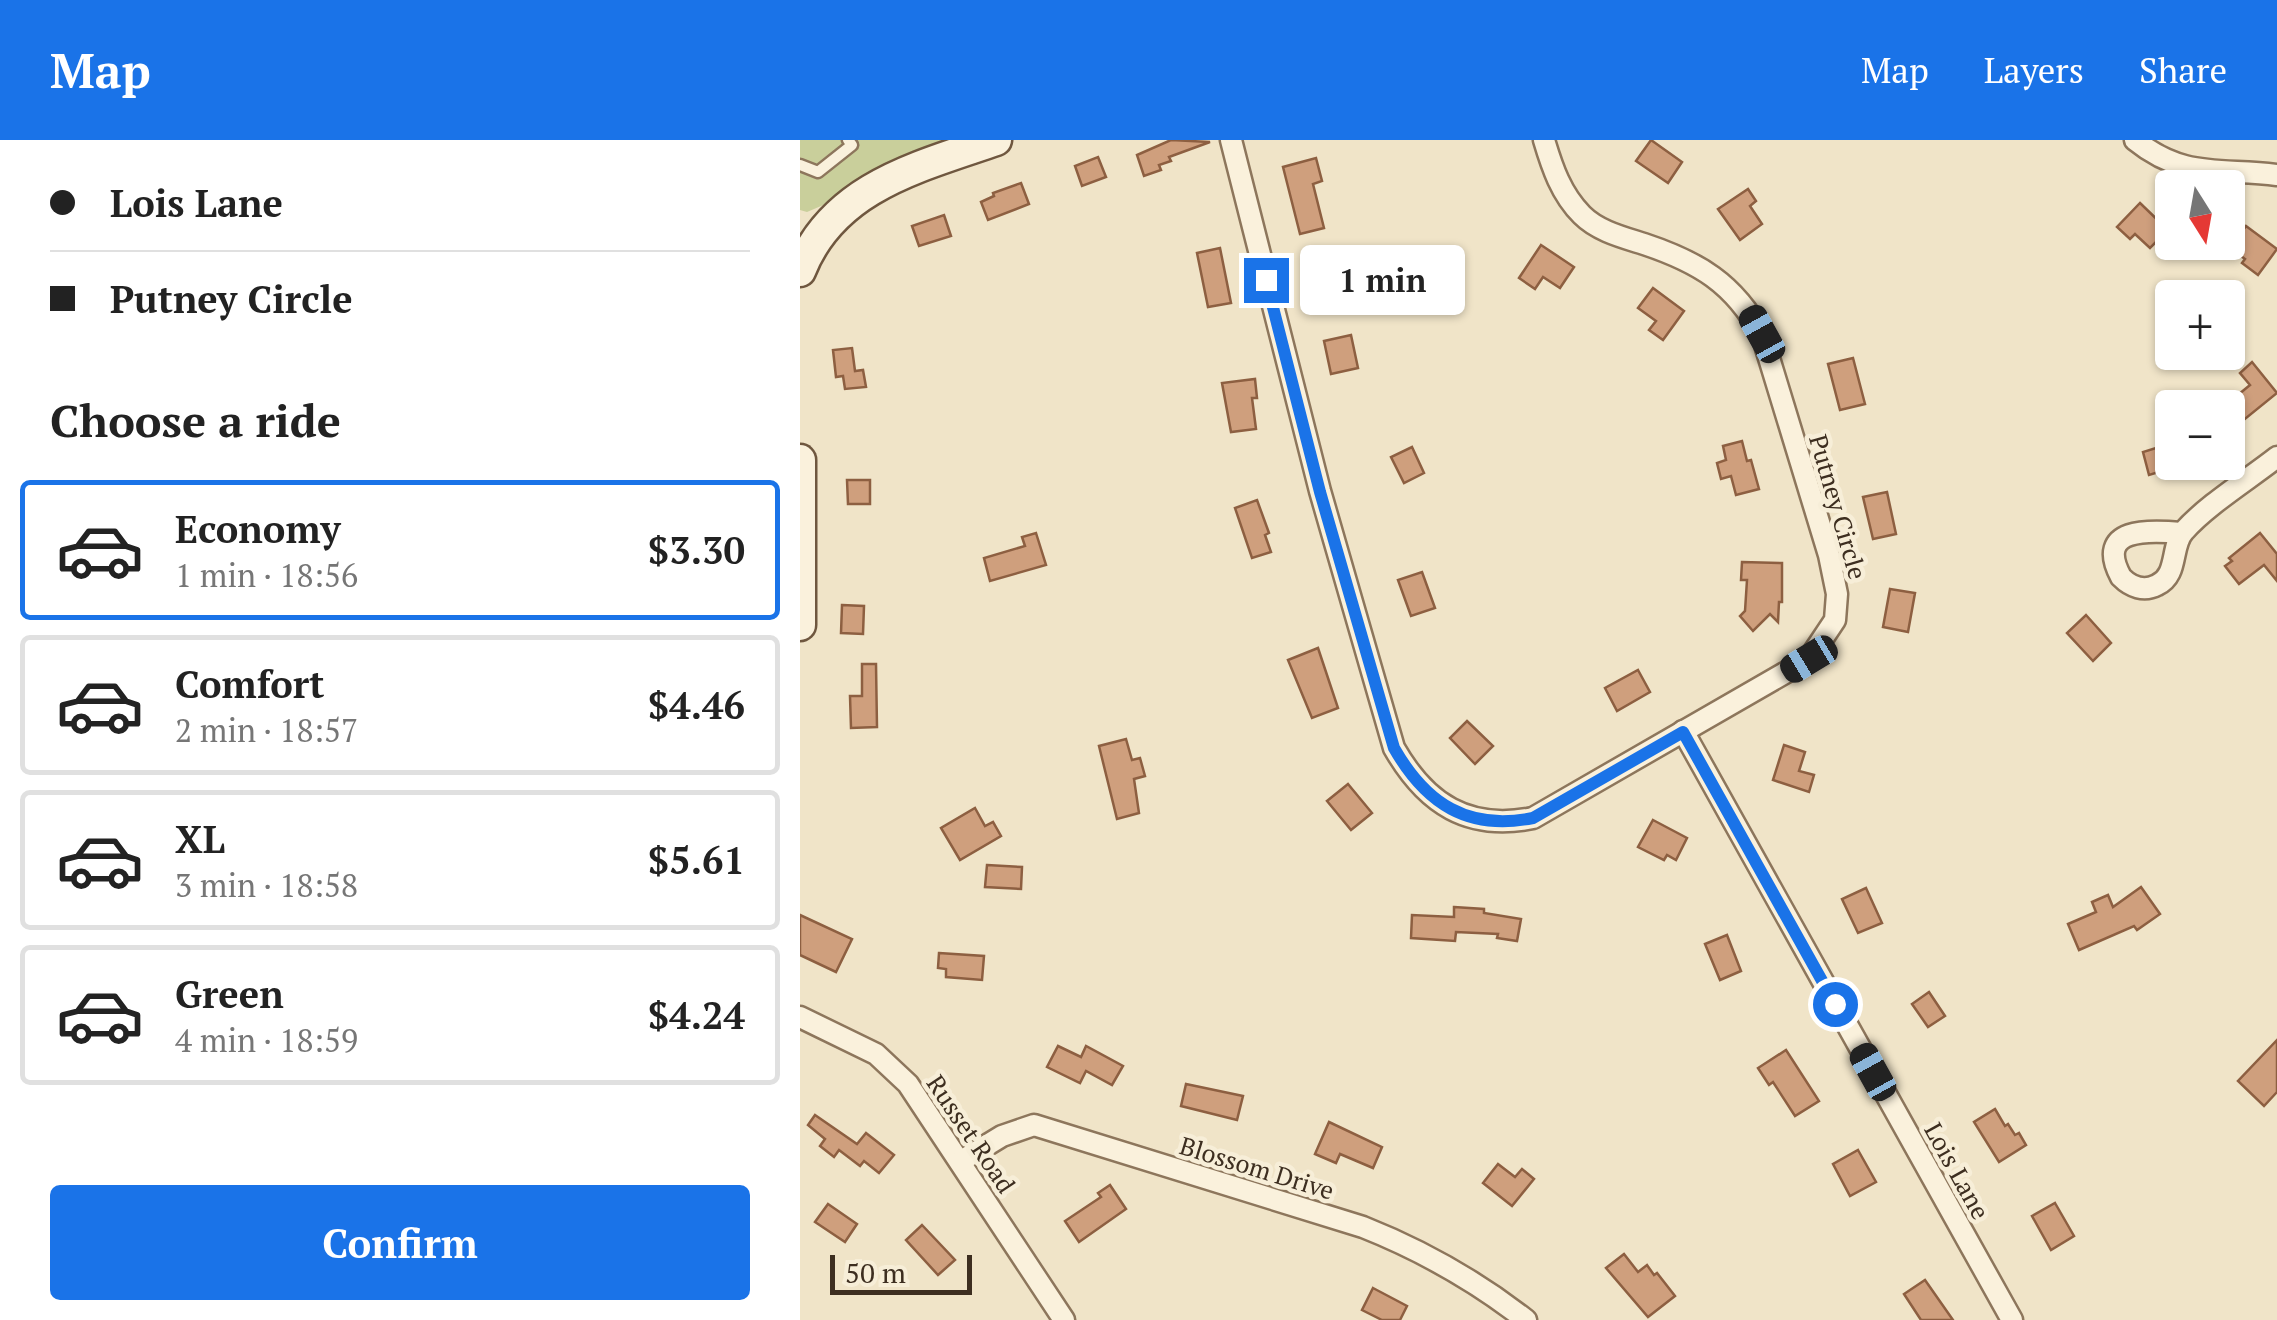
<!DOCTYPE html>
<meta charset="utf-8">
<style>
:root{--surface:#fff;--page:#f6f6f6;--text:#222;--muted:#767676;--line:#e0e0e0;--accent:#1a73e8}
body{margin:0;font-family:"PT Serif",serif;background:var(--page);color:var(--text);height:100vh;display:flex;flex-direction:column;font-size:38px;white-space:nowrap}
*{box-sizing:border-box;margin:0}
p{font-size:32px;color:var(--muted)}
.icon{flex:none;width:55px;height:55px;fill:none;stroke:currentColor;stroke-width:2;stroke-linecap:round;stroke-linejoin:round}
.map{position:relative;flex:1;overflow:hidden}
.panel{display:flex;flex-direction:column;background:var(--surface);width:800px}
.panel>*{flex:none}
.top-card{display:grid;align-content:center;height:220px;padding:0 50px;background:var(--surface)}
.needle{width:65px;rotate:169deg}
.controls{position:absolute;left:1355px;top:30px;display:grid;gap:20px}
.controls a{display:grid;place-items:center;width:90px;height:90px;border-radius:10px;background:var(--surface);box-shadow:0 2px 8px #0004;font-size:50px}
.scale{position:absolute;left:30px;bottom:25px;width:142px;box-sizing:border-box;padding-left:10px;border:5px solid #3d2e20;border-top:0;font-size:28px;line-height:35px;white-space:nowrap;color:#3d2e20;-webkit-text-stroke:8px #f7eed8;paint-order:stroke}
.end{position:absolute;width:45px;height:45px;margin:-22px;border:12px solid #1a73e8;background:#fff;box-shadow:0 0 0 5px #fff}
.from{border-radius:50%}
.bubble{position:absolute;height:70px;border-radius:10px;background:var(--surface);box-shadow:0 2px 8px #0004;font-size:32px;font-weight:600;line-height:70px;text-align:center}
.car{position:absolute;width:30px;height:60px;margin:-30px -15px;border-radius:12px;box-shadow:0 0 8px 2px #0007;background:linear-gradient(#222 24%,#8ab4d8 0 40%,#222 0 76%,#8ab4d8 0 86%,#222 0)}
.top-card b{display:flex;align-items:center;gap:35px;height:95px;font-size:38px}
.top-card b+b{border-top:2px solid var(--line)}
.top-card i{width:25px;height:25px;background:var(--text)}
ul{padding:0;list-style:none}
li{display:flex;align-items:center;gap:30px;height:140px;margin:0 20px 15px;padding:0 30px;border:5px solid var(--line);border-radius:10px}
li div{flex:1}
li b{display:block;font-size:38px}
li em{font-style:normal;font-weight:600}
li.on{border-color:var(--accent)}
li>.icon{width:90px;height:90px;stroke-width:1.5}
h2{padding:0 50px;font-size:45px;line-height:120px}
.action{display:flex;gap:20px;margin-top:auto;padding:20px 50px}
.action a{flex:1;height:115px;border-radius:10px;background:var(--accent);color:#fff;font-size:40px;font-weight:600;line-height:115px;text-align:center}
header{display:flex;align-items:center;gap:60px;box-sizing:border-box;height:140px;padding:0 50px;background:var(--accent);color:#fff}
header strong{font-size:48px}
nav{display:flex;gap:55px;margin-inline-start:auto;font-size:35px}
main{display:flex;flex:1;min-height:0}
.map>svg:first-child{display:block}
.green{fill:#c9cf9b}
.building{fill:#cf9f7d;stroke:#8d5f41;stroke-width:2.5}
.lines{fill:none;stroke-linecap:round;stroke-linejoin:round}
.lane-casing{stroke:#8d765c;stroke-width:15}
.street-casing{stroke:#8d765c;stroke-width:25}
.secondary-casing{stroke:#6f573f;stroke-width:35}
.lane{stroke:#faf1dc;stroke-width:10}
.street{stroke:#faf1dc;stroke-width:20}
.secondary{stroke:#faf1dc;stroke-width:30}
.route{stroke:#1a73e8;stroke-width:12}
.labels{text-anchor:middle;stroke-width:9;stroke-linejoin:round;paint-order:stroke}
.street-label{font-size:25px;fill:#3d2e20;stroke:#f7eed8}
</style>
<header>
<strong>Map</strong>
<nav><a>Map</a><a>Layers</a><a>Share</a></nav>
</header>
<main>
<section class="panel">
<div class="top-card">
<b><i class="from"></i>Lois Lane</b>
<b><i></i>Putney Circle</b>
</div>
<h2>Choose a ride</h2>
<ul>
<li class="on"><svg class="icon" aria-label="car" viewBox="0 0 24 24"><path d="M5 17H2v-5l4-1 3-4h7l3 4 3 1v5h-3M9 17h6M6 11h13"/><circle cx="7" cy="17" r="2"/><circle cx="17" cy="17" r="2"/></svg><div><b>Economy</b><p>1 min · 18:56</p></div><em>$3.30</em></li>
<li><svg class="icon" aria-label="car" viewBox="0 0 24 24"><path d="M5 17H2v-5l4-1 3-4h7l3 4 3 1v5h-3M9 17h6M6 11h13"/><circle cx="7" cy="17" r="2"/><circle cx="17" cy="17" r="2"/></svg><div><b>Comfort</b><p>2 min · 18:57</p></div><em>$4.46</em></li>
<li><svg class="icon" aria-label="car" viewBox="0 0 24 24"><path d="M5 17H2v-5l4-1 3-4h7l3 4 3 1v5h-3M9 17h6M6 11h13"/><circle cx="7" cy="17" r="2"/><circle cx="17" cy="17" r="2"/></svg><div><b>XL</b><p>3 min · 18:58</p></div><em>$5.61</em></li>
<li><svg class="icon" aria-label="car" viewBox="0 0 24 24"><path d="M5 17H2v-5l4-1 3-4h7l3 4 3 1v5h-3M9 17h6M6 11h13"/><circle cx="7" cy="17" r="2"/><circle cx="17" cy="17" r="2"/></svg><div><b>Green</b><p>4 min · 18:59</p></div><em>$4.24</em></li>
</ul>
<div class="action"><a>Confirm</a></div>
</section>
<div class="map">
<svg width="1477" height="1180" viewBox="0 0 1477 1180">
<rect width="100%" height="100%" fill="#f0e4c8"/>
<!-- green -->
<path class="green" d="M0,0h176l-169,72 -7,-2z"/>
<!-- building -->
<g class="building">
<path d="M371,0l39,2 -41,15 2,4 -12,4 2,5 -17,6 -7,-21z"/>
<path d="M851,0l31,22 -14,21 -32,-22z"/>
<path d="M298,17l8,20 -24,9 -7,-20z"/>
<path d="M516,18l6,23 -9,3 11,44 -24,6 -17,-67z"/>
<path d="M221,43l8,21 -41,16 -7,-18 13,-6 -1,-3z"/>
<path d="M948,49l8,12 -6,5 12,18 -22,16 -22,-31z"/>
<path d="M1340,63l28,27 -18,18 -15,-14 -5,5 -13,-12z"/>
<path d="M144,75l7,21 -32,10 -7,-20z"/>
<path d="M1446,86l31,23 -19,26 -16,-12 3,-4 -15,-11z"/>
<path d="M741,105l33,22 -14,21 -17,-11 -8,12 -16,-11z"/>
<path d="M420,108l11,55 -23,4 -11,-54z"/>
<path d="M853,148l31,23 -21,29 -14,-10 7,-9 -18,-13z"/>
<path d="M551,195l7,33 -27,6 -7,-33z"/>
<path d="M52,208l3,23 8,-1 3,17 -21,2 -2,-13 -7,1 -3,-27z"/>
<path d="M1053,218l12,46 -25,6 -12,-46z"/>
<path d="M1452,222l25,31 -42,34 -7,-10v-14l22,-18 -10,-12z"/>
<path d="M455,239l2,19h-5l4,31 -25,3 -9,-49z"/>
<path d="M942,301l5,20 4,-1 8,29 -23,6 -5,-19 -10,3 -4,-16 9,-3 -3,-14z"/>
<path d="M1372,303v25l-23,7 -6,-23z"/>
<path d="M612,307l12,26 -20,10 -13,-26z"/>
<path d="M47,340h23v24h-22z"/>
<path d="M1087,352l9,42 -23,5 -10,-42z"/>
<path d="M457,360l12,33 -4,2 6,17 -19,6 -17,-50z"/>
<path d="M236,393l10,32 -56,16 -6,-23 41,-12 -3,-9z"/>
<path d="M1460,393l17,21v27l-13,-16 -25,19 -14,-18 7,-5 -3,-3z"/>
<path d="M942,422l40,1v39h-3l-1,20 -8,-8 -17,17 -13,-15 5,-5 2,-31h-6z"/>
<path d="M622,432l13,36 -24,8 -13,-36z"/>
<path d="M1090,449l25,4 -7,39 -25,-5z"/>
<path d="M42,465l22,1 -1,28 -22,-1z"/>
<path d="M1286,475l25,28 -18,18 -26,-28z"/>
<path d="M518,508l20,60 -26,10 -24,-58z"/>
<path d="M62,524h14l1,63 -26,1 -1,-32h12z"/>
<path d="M838,530l12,22 -33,19 -12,-23z"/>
<path d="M667,581l26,25 -18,18 -25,-26z"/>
<path d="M326,599l6,21 8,-2 5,18 -11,3 5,34 -22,6 -18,-73z"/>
<path d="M984,605l21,7 -6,19 15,4 -5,17 -36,-12z"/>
<path d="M548,644l24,29 -21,17 -24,-29z"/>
<path d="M175,668l10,18 8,-4 8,14 -41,24 -19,-32z"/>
<path d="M853,680l34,18 -11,22 -9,-5 -3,5 -26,-13z"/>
<path d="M187,725l35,2 -1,22 -36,-2z"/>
<path d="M1341,747l19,27 -23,16 -3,-4 -55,24 -11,-26 28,-12 -4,-10 16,-7 5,12z"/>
<path d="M1066,748l16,35 -24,10 -16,-34z"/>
<path d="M654,767l30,2v4l37,6 -4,22 -20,-3 1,-4 -42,-2 -1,9 -44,-3 1,-23 42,2z"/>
<path d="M0,775l52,24 -16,33 -36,-17z"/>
<path d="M927,795l14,36 -21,9 -15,-36z"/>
<path d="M139,813l45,3 -2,24 -36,-3v-8l-8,-1z"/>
<path d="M1129,852l16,24 -17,11 -16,-23z"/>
<path d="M1477,900v52l-13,14 -26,-25z"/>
<path d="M258,906l23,11 5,-11 37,20 -11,19 -26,-14 -6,12 -33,-16z"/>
<path d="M986,910l33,51 -24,15 -22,-34 -4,3 -11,-17z"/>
<path d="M386,944l57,12 -6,24 -56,-14z"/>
<path d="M1195,969l10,17 3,-2 7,11 4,-2 7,12 -27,17 -25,-40z"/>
<path d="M15,975l42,29 9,-11 28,22 -15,18 -15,-12 -4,5 -21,-16 -5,7 -14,-11 5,-7 -17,-14z"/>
<path d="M529,982l53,25 -9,21 -33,-14 -4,9 -21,-9z"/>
<path d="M1058,1010l18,32 -26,14 -17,-32z"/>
<path d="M698,1024l17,13 7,-8 12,10 -22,27 -29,-23z"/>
<path d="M310,1045l16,24 -47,33 -14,-21 36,-24 -3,-4z"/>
<path d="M1255,1063l19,33 -23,14 -19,-34z"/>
<path d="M28,1064l29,20 -12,18 -30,-20z"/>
<path d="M122,1085l33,35 -17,15 -32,-35z"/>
<path d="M824,1114l14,18 9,-7 7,10 3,-2 18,23 -27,21 -42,-49z"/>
<path d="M1125,1140l28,40h-32l-17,-26z"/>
<path d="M573,1148l34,18 -7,14h-18l-20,-10z"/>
</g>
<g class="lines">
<defs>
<path id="lane" d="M0,25l18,7 34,-27 -4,-5"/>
<g id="street">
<path d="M431,0l89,351 74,257c32,56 74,83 139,70l276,-159 26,-39 2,-26 -8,-39 -67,-220c-28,-52 -64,-73 -118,-91 -22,-7 -46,-13 -62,-29 -21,-21 -30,-48 -38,-75"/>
<path d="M1335,0c48,39 86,28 142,35"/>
<path d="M1381,393c-31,-3 -87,-6 -60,44 10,10 23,15 36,8 22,-10 13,-39 27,-54 23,-26 65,-52 93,-74"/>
<path d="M883,591l329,589"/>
<path d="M0,877l76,37 32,30 156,236"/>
<path d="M161,1021l41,-25 32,-11 329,102c58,23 113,54 163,93"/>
</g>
<g id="secondary">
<path d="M0,131c33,-84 118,-104 196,-131"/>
<path d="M0,320v165"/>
</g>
</defs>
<!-- lane casing -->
<use href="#lane" class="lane-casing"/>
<!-- street casing -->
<use href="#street" class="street-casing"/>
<!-- secondary casing -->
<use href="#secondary" class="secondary-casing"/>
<!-- lane -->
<use href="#lane" class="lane"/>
<!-- street -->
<use href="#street" class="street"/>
<!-- secondary -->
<use href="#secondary" class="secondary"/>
</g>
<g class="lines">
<!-- route -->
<path class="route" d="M466,140l54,212 74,256c32,56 74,83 139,70l150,-86 152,272"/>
</g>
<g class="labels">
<!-- street labels -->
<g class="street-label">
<text transform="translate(1038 367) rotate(74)" y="9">Putney Circle</text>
<text transform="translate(171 994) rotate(56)" y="9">Russet Road</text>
<text transform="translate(457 1028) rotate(17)" y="9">Blossom Drive</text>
<text transform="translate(1157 1031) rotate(61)" y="9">Lois Lane</text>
</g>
</g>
</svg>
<div class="controls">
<a><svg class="needle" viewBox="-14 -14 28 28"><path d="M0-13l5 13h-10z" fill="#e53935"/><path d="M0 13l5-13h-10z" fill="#767676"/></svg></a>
<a>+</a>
<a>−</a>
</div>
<div class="scale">50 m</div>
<i class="end from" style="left:1035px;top:864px"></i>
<i class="end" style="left:466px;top:140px"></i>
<div class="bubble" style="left:500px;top:105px;width:165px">1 min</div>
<i class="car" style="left:962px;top:194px;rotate:331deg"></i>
<i class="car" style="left:1009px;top:519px;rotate:239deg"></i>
<i class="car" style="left:1073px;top:932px;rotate:331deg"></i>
</div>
</main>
